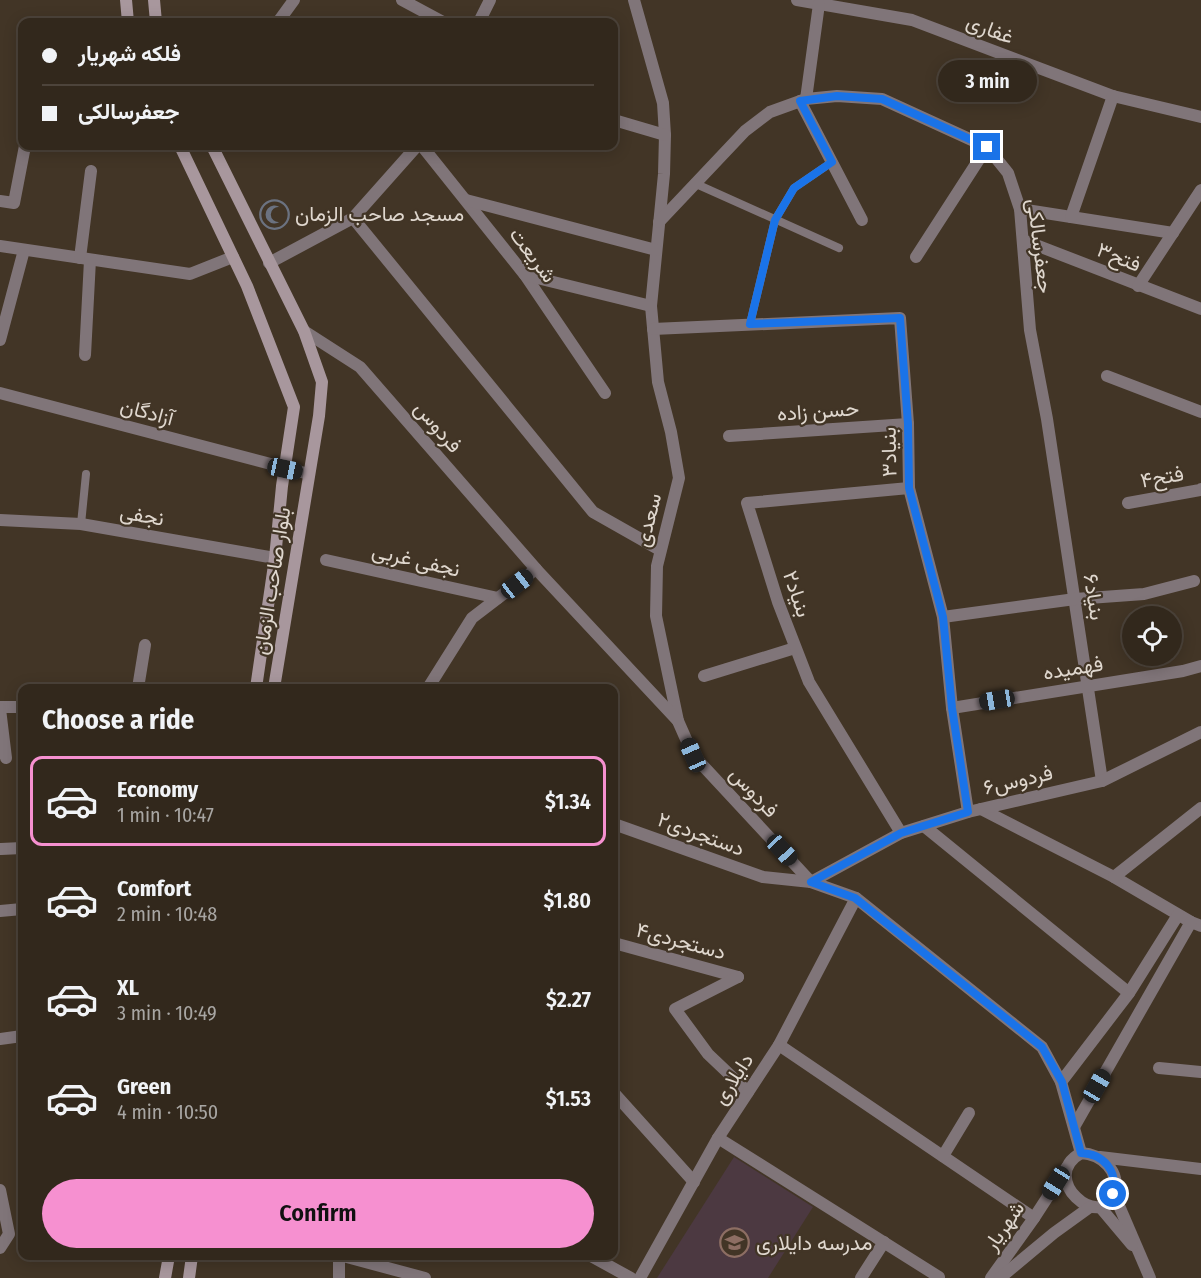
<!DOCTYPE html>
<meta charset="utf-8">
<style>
:root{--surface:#32281c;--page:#3d3429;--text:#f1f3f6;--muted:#a8a6a3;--line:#4d443b;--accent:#f690d0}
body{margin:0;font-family:"Fira Sans Condensed",Vazirmatn,sans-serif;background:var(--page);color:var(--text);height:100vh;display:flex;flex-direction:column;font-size:22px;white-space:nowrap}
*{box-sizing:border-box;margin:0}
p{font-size:20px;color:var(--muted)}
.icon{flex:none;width:33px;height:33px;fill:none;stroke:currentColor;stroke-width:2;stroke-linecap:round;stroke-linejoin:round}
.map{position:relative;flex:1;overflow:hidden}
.drawer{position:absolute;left:18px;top:684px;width:600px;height:576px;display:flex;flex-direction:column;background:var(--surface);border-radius:12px;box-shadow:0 3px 15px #0003,0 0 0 2px var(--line)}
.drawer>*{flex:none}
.banner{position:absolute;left:18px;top:18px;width:600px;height:132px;border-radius:12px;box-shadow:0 3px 15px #0003,0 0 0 2px var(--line);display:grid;align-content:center;height:132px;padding:0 24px;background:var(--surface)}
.buttons{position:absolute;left:1122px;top:606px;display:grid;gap:12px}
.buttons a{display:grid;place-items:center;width:60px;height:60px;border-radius:50%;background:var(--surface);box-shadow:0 3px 15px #0003,0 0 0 2px var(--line);font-size:30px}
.end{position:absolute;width:27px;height:27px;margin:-14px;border:8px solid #1a73e8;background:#fff;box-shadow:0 0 0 3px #fff}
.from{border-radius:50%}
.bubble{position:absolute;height:42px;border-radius:21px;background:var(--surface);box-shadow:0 3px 15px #0003,0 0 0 2px var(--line);font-size:20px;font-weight:600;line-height:42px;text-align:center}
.car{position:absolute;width:18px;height:36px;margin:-18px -9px;border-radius:8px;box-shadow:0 0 4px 2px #0007;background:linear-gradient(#222 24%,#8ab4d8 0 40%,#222 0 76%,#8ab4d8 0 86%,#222 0)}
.banner b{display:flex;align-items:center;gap:21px;height:57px;font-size:22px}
.banner b+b{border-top:2px solid var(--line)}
.banner i{width:15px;height:15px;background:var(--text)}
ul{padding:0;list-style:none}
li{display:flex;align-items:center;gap:18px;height:90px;margin:0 12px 9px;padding:0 12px;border:3px solid transparent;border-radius:12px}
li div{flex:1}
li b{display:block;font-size:22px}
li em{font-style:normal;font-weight:600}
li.current{border-color:var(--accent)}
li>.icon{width:54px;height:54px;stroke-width:1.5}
h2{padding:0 24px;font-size:27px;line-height:72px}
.primary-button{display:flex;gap:12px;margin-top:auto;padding:12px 24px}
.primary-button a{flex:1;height:69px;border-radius:36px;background:var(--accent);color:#111;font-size:24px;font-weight:600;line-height:69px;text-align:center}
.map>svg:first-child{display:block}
.education{fill:#4c3941}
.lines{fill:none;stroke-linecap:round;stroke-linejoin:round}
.service{stroke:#807579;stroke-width:8}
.minor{stroke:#807579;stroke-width:12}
.tertiary{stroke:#807579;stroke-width:12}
.secondary{stroke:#a8979d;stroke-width:12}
.route{stroke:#1a73e8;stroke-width:8}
.labels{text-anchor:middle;stroke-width:4.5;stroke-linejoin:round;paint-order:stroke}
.street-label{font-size:21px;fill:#dfd7ce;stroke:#423526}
.poi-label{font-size:21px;fill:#dfd7ce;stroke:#423526;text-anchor:start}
</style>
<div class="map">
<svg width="1201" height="1278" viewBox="0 0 1201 1278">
<rect width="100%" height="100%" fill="#423526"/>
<!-- education -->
<path class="education" d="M734,1157l79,50 -45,71h-111z"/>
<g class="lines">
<!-- service -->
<g class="service">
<path d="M694,183l145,65"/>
<path d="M750,324l25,-104 19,-32 38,-26"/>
<path d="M81,524l5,-50"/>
</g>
<!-- minor -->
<g class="minor">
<path d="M402,0l41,22"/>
<path d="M634,0l29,103 2,32 -1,39 -13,132 7,76 13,50 8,46 -22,88 -1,50 22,105"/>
<path d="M797,0l115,20 201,76 88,21"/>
<path d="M479,22l11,-22"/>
<path d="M806,99l13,-95"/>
<path d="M800,101l62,119"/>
<path d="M614,120l51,15"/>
<path d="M422,146l103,129 80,118"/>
<path d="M466,200l190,50"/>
<path d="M0,201l14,2 11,-57"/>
<path d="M1020,209l153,24"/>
<path d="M1071,217l42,-121"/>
<path d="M353,218l240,294 67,38"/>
<path d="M659,222l86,-91 25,-19 36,-13 31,-3 45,3 105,48 21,26 12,36 10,121 17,89 55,362"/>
<path d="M1023,240l178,69"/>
<path d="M0,246l190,28 43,-17"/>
<path d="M916,257l71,-110"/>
<path d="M80,258l11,-87"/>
<path d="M269,263l84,-45 64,-72"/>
<path d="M525,275l126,31"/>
<path d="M1138,286l63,-96"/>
<path d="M653,329l247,-11 8,106 1,64 34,129 9,91 16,104"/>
<path d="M304,331l56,36 176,202 142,152 15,34 118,127 45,16 186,149 19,35 20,71"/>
<path d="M0,340l24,-90"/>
<path d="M85,355l5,-95"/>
<path d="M1107,376l94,36"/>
<path d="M729,436l179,-12"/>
<path d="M1128,503l72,-13 1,-1"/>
<path d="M0,520l81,4 194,34"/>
<path d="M326,560l172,38"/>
<path d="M943,617l132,-18 69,-5 50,-13"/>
<path d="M704,676l91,-28"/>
<path d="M138,688l7,-43"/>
<path d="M428,688l44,-70 64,-49"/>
<path d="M0,707h22"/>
<path d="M952,708l231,-37 18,-5"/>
<path d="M0,709l6,49"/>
<path d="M981,809l133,68 77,45 10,4"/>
<path d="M614,824l149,53 48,5"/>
<path d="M924,826l205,167"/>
<path d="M901,833l-92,-151 -31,-80 -31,-99 162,-15"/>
<path d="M1,849l21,-1"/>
<path d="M1114,877l87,-69"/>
<path d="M811,882l90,-49 67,-21 134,-31 99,-49"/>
<path d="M0,911l22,-2"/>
<path d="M614,943l124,34"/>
<path d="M738,977l-63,32 33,45 40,38"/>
<path d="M0,1039l22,-3"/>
<path d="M779,1045l255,173"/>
<path d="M1159,1068l42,4"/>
<path d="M1061,1082l68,-89 49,-78"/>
<path d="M614,1093l80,89"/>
<path d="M1074,1127l117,-205"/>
<path d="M718,1138l221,139"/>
<path d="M1081,1153c20,1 40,18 33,40 -13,40 -77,-15 -33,-40z"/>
<path d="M943,1156l26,-43"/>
<path d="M1100,1157l101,12"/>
<path d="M0,1190l9,44 -9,14"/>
<path d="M1114,1194l36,84"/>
<path d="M1100,1207l32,38"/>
<path d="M343,1256l82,22"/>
<path d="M591,1256l40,22"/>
<path d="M339,1278v-22"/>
<path d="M640,1278l78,-140 61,-93 77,-147"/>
<path d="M861,1278l23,-36"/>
<path d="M991,1278l43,-60 33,-51"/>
<path d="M1000,1278l54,-45 36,-26"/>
</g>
<!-- tertiary -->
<g class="tertiary">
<path d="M278,22l16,-22"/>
<path d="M0,393l309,81"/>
</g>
<!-- secondary -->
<g class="secondary">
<path d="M126,0l2,22"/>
<path d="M154,0l2,22"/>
<path d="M180,146l67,140 47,121 -12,79 -7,72 -19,130"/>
<path d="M212,146l92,185 18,51 -3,34 -45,272"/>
<path d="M165,1278l4,-22"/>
<path d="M189,1278l3,-22"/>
</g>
</g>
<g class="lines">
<!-- route -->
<path class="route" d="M987,147l-105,-48 -45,-3 -37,5 32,61 -38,26 -19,32 -25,104 150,-6 8,106 1,64 34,129 9,91 16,104 -67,21 -90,49 44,16 187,149 20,35 19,71c23,1 37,18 32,41"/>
</g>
<!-- icons -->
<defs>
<symbol id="mosque-ring" viewBox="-11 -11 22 22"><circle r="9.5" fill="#423526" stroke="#6b7280" stroke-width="1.5"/><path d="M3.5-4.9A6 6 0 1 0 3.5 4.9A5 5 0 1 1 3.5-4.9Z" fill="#6b7280"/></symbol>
<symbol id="school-ring" viewBox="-11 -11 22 22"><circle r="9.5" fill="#423526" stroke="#8d6e63" stroke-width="1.5"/><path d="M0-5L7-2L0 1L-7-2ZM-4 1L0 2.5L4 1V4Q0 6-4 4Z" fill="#8d6e63"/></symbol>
</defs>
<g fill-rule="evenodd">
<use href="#mosque-ring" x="258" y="198" width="33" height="33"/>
<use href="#school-ring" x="718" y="1226" width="33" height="33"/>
</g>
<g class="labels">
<!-- street labels -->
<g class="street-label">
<text transform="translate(990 29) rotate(21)" y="7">غفاری</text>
<text transform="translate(1040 246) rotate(83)" y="7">جعفرسالکی</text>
<text transform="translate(533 255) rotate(53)" y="7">شریعت</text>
<text transform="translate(1119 257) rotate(22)" y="7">فتح۳</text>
<text transform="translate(818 411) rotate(-4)" y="7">حسن زاده</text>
<text transform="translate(147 412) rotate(15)" y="7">آزادگان</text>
<text transform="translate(438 427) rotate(49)" y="7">فردوس</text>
<text transform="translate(889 452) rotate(-91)" y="7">بنیاد۳</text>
<text transform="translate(1162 477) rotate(-10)" y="7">فتح۴</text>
<text transform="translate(142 515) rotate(10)" y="7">نجفی</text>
<text transform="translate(648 520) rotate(-76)" y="7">سعدی</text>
<text transform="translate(416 560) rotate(13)" y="7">نجفی غربی</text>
<text transform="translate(272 581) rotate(-81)" y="7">بلوار صاحب الزمان</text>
<text transform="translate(797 594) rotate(71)" y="7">بنیاد۲</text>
<text transform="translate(1094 597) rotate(81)" y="7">بنیاد۶</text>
<text transform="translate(1073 668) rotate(-9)" y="7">فهمیده</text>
<text transform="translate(1018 780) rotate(-13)" y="7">فردوس۶</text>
<text transform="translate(754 792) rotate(47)" y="7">فردوس</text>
<text transform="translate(701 834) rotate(20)" y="7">دستجردی۲</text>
<text transform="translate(681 941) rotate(15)" y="7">دستجردی۴</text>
<text transform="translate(733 1079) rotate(-57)" y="7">دایلاری</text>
<text transform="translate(1004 1226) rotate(-55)" y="7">شهریار</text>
</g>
<!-- poi labels -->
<g class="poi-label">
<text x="295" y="221">مسجد صاحب الزمان</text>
<text x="756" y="1250">مدرسه دایلاری</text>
</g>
</g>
</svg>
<div class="buttons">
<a><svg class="icon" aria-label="locate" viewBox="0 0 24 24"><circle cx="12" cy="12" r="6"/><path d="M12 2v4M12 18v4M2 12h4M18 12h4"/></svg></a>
</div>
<i class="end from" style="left:1113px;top:1194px"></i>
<i class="end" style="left:987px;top:147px"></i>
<div class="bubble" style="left:938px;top:60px;width:99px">3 min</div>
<i class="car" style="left:285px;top:469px;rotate:102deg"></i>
<i class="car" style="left:517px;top:584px;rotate:52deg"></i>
<i class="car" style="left:997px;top:700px;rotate:261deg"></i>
<i class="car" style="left:693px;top:755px;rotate:336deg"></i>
<i class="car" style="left:782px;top:850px;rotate:137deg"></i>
<i class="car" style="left:1097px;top:1086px;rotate:30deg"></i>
<i class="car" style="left:1056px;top:1183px;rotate:212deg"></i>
<div class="banner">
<b><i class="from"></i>فلکه شهریار</b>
<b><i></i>جعفرسالکی</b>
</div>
<section class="drawer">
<h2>Choose a ride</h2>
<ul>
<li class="current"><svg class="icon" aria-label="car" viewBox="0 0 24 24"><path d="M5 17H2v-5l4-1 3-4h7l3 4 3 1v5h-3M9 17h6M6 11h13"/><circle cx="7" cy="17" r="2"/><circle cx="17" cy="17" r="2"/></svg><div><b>Economy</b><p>1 min · 10:47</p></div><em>$1.34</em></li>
<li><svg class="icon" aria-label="car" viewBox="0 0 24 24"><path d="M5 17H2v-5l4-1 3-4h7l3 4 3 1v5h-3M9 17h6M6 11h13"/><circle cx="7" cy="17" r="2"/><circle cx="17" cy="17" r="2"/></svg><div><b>Comfort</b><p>2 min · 10:48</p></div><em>$1.80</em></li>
<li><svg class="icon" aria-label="car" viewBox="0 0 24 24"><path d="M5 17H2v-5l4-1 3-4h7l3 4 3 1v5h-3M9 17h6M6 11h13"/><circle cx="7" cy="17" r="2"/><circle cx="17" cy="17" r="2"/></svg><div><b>XL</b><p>3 min · 10:49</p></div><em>$2.27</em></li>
<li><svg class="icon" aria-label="car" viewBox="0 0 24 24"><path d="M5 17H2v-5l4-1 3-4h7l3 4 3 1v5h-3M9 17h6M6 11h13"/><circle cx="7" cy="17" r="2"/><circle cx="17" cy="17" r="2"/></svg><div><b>Green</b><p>4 min · 10:50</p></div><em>$1.53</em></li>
</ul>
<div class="primary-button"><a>Confirm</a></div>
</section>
</div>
